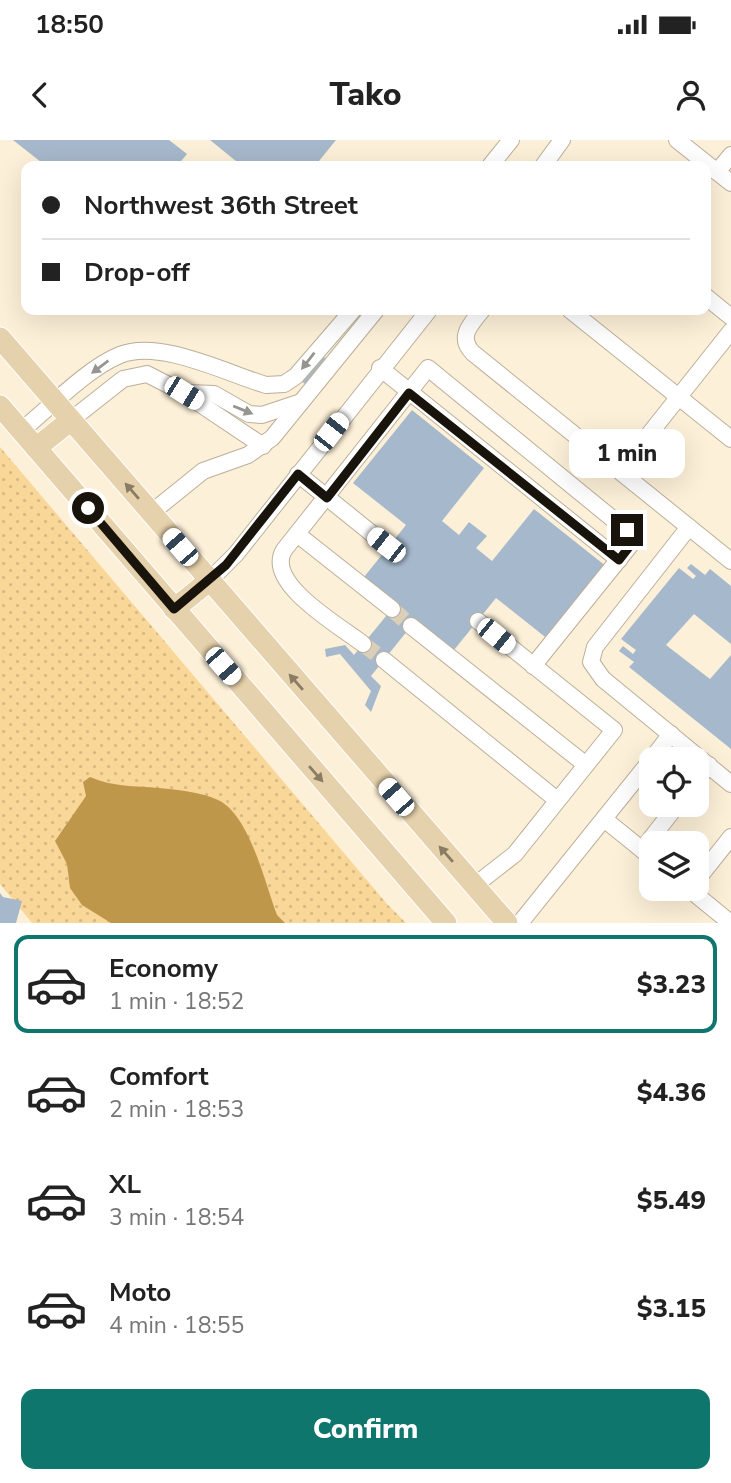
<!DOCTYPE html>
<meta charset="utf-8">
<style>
:root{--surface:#fff;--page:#f6f6f6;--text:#222;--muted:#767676;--line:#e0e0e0;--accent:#0f766e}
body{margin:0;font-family:"Nunito Sans",sans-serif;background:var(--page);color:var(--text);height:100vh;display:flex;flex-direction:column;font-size:26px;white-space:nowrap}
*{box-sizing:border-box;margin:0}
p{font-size:23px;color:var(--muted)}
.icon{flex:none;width:38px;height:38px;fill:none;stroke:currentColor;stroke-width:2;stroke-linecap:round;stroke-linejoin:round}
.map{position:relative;height:783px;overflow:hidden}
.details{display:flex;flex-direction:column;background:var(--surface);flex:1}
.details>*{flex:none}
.guide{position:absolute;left:21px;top:21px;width:690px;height:154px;border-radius:14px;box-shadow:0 7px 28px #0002;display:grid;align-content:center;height:154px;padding:0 21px;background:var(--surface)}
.fabs{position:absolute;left:639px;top:607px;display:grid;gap:14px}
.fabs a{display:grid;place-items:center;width:70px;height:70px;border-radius:14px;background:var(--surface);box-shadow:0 7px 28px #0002;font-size:35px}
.end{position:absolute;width:32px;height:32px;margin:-16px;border:9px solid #18130b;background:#fff;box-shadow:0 0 0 4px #fff}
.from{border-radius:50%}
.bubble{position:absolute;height:49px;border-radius:14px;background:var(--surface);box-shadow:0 7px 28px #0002;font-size:23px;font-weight:800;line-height:49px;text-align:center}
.car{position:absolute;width:21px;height:42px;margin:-21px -10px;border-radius:9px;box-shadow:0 0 5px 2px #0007;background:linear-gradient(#fff 24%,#345 0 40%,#fff 0 76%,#345 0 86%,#fff 0)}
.guide b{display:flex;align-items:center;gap:24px;height:66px;font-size:26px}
.guide b+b{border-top:2px solid var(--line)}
.guide i{width:18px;height:18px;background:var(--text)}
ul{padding:12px 0 0;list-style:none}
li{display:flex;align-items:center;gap:21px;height:98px;margin:0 14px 10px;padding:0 7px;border:4px solid transparent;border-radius:14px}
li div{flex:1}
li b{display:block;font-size:26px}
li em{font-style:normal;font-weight:800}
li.active{border-color:var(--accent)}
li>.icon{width:63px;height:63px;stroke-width:1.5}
.button{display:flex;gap:14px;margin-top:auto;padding:14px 21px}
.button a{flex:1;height:80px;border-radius:14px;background:var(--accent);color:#fff;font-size:28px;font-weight:800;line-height:80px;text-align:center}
.status{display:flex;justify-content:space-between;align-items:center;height:49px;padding:0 35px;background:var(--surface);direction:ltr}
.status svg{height:19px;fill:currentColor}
header{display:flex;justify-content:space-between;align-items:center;height:91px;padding:0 21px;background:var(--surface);font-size:32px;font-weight:800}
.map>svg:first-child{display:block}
.grass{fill:url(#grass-dots)}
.water{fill:#bf974a}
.building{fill:#a6b8cb}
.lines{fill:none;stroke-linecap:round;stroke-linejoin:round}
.minor-tunnel{stroke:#dbcfb9;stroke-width:16;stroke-dasharray:16 8;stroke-linecap:butt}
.minor-casing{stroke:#bbaf99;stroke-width:18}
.major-casing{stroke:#fff;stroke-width:23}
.minor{stroke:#fff;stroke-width:16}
.major{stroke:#e5d1ab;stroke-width:21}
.oneway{fill:#979591}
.oneway2{fill:#897c63}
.route{stroke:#18130b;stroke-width:9}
</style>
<div class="status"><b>18:50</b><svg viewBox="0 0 49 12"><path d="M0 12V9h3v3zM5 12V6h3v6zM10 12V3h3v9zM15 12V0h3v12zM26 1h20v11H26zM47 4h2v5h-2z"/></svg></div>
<header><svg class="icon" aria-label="back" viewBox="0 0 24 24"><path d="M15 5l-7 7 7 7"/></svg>Tako<svg class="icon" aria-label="person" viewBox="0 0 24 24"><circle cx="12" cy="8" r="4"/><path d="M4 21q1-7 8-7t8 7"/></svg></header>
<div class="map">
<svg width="731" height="783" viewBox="0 0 731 783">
<defs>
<pattern id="grass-dots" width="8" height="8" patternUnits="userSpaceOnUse" patternTransform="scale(1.75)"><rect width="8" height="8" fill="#f9d799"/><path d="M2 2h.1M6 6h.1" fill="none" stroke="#d5b882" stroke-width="1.8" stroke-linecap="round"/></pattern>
</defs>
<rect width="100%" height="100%" fill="#fdf0d8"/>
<!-- grass -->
<path class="grass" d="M0,307l388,458 18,18h-374l-32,-39z"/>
<!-- water -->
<path class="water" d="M90,637c23,10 45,9 69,11 19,2 42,4 59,12 32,15 47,84 59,115l8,8h-174l-29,-18 -12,-17 -3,-24 -12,-23 31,-45 -3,-14z"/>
<!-- building -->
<g class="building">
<path d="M13,0h156l18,14 -10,12h-131z"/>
<path d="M210,0h126l-21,26h-73z"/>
<path d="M316,201l12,9 -5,6 5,5 -20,25 -18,-13z"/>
<path d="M412,270l72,58 -42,53 17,14 10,-13 18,14 -11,12 16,13 42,-52 73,58 -58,73 -53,-42 -42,52 -38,-30 -45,56 10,10 -10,26 -6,-7 6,-14 -31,-37 -14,3 -1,-8 20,-4 9,10 42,-51 -32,-27 42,-52 -53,-42z"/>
<path d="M691,424l14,11 5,-6 21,17v58l-37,-30 -28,31 44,34 21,-24v94l-102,-82 5,-5 -15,-11 4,-5 10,8 3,-4 -15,-11 58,-71 14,11 3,-3 -9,-8z"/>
<path d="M0,753l3,4 19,4 -6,22h-16z"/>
</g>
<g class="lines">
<!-- minor-tunnel -->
<g class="minor-tunnel">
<path d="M392,469l19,17"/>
<path d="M363,504l21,16"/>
</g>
<defs>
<g id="minor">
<path d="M677,0l54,43"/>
<path d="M490,26l21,-26"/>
<path d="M543,26l19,-26"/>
<path d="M717,32l14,-17"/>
<path d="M705,156l26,21"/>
<path d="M482,170c-11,14 -25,27 -9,43l258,208"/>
<path d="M570,170l161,129"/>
<path d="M380,228l239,192"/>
<path d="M187,253l27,1 35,20 13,1 39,-13"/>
<path d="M71,280l52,-41 24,-5 37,19 79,53"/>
<path d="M21,291c27,-22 68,-64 99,-76 40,-16 106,18 146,30l18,-1 12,-8 57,-66"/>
<path d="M620,331l111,-140"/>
<path d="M298,334l88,71"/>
<path d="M151,373l52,-42 45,-16 24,-17 104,-128"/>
<path d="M689,387l-94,120 -4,15 12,17 128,105"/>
<path d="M297,394l95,75"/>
<path d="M209,441l27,-27 193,-244"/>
<path d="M478,481l136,109 -28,35"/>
<path d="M411,486l175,139 -71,89 -41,32"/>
<path d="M363,504c-23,-18 -99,-61 -79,-94l144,-182 208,170 -103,128"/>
<path d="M384,520l173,140"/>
<path d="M651,620l20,-26"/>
<path d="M696,641l13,-16"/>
<path d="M604,679l47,38"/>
<path d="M642,710l35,-45"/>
<path d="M696,741l35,-44"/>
<path d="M689,749l38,31"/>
<path d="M520,783l131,-163"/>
</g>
<g id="major">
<path d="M0,198l507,585"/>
<path d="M0,266l446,517"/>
<path d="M36,308l35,-28"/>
<path d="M174,469l35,-28"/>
</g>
</defs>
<!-- minor casing -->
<use href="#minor" class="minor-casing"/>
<!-- major casing -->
<use href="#major" class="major-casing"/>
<!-- minor -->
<use href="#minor" class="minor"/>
<!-- major -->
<use href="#major" class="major"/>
</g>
<!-- one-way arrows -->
<defs><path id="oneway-solid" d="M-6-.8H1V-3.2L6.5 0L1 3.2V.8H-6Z" transform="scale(1.75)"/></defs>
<g class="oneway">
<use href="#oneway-solid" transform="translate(308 221) rotate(128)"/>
<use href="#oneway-solid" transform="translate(100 227) rotate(143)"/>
<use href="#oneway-solid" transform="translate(243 270) rotate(22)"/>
</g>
<g class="oneway2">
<use href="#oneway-solid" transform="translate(132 351) rotate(-131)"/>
<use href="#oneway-solid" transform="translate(296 542) rotate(-131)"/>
<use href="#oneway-solid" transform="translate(316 634) rotate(49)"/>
<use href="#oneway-solid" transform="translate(446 714) rotate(-131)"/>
</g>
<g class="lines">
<!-- route -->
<path class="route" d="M88,368l86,101 52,-44 72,-91 29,24 82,-105 210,167 17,-22 -9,-8"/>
</g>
</svg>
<div class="fabs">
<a><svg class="icon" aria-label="locate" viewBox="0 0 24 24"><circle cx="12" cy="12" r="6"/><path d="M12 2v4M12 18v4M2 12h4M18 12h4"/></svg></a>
<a><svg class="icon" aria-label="layers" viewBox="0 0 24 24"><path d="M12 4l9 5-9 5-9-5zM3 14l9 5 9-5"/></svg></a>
</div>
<i class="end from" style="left:88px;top:368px"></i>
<i class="end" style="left:627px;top:390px"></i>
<div class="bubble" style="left:569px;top:289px;width:116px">1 min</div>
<i class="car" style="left:184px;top:253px;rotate:122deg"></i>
<i class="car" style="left:331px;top:292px;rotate:38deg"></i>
<i class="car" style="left:386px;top:405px;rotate:308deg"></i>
<i class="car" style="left:180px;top:407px;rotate:319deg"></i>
<i class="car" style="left:496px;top:496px;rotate:129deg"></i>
<i class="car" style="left:223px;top:526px;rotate:139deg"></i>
<i class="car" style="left:396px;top:657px;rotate:319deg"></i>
<div class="guide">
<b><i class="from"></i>Northwest 36th Street</b>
<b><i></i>Drop-off</b>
</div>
</div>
<section class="details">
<ul>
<li class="active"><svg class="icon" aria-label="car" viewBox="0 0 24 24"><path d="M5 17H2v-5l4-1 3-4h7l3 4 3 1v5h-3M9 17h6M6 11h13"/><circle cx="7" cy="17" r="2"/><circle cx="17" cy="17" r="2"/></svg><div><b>Economy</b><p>1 min · 18:52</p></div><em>$3.23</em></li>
<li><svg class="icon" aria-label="car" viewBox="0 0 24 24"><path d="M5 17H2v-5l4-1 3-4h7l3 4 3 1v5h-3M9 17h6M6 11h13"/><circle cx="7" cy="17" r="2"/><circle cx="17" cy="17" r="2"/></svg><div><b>Comfort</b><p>2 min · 18:53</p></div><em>$4.36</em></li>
<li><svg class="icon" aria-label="car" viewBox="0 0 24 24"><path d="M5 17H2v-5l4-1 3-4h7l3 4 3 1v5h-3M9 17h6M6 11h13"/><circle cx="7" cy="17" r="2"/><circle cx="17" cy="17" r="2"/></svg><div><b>XL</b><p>3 min · 18:54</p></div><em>$5.49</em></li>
<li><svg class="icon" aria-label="car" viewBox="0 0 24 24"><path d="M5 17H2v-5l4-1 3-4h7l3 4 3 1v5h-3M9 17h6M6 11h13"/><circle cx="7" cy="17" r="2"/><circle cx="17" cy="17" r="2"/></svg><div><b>Moto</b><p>4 min · 18:55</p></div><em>$3.15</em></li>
</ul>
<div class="button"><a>Confirm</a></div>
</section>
